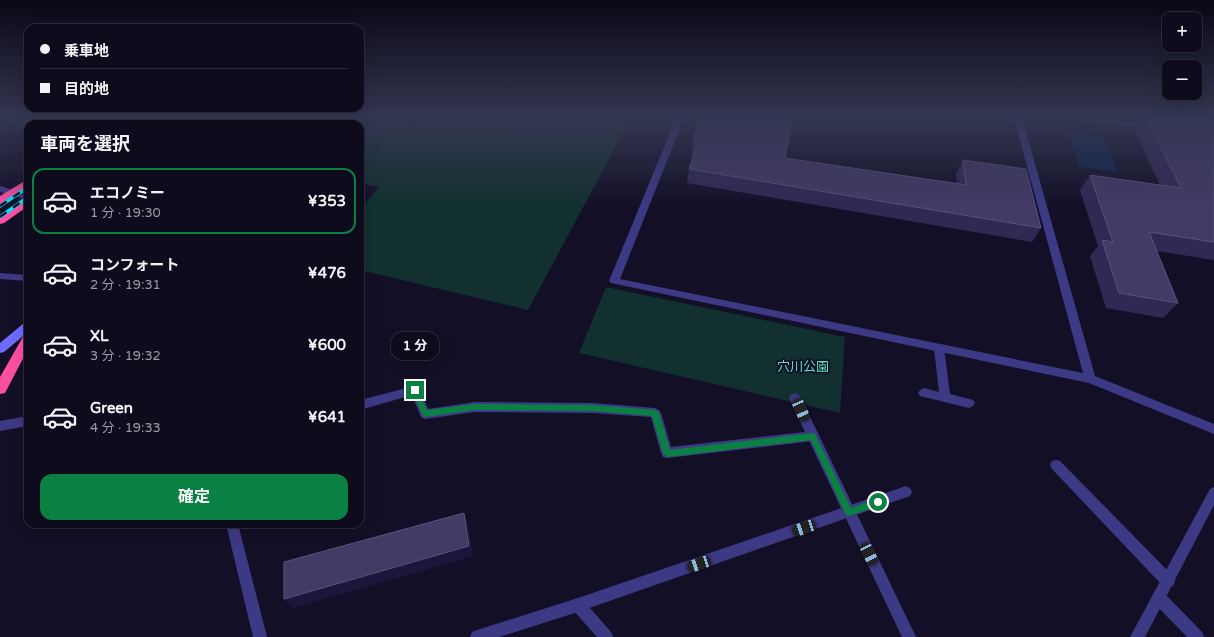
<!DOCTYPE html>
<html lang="ja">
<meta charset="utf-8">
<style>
:root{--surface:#0e0b1c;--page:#171425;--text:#f1f3f6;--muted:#9b9ba3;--line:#2e2b3b;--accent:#0b8043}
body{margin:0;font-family:"Varela Round","Noto Sans JP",sans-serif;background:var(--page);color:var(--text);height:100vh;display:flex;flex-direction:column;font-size:15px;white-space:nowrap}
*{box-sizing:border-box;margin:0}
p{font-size:13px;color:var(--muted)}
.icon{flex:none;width:22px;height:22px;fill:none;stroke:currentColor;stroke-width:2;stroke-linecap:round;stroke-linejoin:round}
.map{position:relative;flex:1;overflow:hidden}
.side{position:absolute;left:24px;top:120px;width:340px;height:408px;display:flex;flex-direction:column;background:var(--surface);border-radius:12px;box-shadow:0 4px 16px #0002,0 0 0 1px var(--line)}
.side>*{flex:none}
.guide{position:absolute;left:24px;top:24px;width:340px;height:88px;border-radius:12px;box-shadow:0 4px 16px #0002,0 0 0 1px var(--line);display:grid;align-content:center;height:88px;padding:0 16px;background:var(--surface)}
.fabs{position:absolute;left:1162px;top:12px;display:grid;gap:8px}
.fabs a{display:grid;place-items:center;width:40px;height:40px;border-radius:8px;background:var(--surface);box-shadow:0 4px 16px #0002,0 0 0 1px var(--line);font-size:20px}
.end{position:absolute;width:18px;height:18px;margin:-9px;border:5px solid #0b8043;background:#fff;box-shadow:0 0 0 2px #fff}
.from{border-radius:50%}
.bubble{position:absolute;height:28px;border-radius:12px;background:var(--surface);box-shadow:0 4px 16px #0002,0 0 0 1px var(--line);font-size:13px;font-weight:700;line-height:28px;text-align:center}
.car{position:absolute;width:12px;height:24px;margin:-12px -6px;border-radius:5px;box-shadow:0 0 3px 1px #0007;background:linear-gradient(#222 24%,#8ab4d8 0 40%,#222 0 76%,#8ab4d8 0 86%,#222 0)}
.guide b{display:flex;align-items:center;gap:14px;height:38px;font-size:15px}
.guide b+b{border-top:1px solid var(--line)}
.guide i{width:10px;height:10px;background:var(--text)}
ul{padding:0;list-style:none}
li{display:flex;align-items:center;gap:12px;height:66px;margin:0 8px 6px;padding:0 8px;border:2px solid transparent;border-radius:12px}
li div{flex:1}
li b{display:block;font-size:15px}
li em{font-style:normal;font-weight:700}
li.selected{border-color:var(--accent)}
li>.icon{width:36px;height:36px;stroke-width:1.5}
h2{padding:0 16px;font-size:18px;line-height:48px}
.action{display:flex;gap:8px;margin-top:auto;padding:8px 16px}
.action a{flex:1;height:46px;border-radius:12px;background:var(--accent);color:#fff;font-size:16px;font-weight:700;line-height:46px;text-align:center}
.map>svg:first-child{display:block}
.green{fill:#12302f}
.water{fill:#0c2248}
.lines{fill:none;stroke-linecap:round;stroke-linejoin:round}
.lane{fill:#3d3a85;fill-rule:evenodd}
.street{fill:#3d3a85;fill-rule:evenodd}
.secondary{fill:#6f6bff;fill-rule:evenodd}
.highway{fill:#ff4fa3;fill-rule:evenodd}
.rail-casing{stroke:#00e5ff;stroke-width:3.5}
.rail{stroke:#130f26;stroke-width:2.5;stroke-dasharray:8;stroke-linecap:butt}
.wall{fill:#312854}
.shaded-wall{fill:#1d163a}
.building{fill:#433a66;stroke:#5a527e}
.route{fill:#0b8043}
.labels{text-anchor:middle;stroke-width:3.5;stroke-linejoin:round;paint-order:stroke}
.park-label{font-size:13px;fill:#5fe0c0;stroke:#130f26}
</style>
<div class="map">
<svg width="1214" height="637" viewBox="0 0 1214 637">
<rect width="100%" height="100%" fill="#130f26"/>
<!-- green -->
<g class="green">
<path d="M426,118h205l-103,192 -168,-40v-61l19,-22 -19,-4v-59h-5l6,-4 56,7z"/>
<path d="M606,287l239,50 -5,76 -261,-60z"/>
</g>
<!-- water -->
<path class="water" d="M1068,133l36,4 14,35 -38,-5z"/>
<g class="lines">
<!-- lane -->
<g class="lane">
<path d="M0,273l28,2v6l-28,-2z"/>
<path d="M939,344l4,1 1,3 6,46 23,6 2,3 -2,3 -4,2 -49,-12 -2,-3 2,-3 4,-2 15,4 -5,-44 1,-3z"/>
<path d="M415,386l4,1 9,22 47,-7 118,1 62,5 4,2 2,3 10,34 142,-16 4,1 2,4 -2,4 -4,1 -146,17 -4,-1 -2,-4 -10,-36 -58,-4 -118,-1 -50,7 -4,-2 -9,-22 -52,15v-10z"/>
<path d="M28,416v10l-28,5v-10z"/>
<path d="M1056,460l4,1 113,115 2,5 -2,5 -5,2 -5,-2 -111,-117 -2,-4 2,-4z"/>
<path d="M906,486l4,2 2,4 -2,4 -332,116 -79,25h-29l2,-5 5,-2 101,-32z"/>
<path d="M1159,591l5,2 38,39 2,5h-17l-33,-34 -2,-5 2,-5z"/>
</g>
<!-- street -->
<g class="street">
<path d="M302,118h8l-7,6h-8z"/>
<path d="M676,118h8l-64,161 463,94 -69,-255h8l73,258 119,48v10l-125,-51 -478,-100 -2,-2z"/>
<path d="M1076,118h20l53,7 4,2 -4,2 -69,-9z"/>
<path d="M0,186l28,8v6l-28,-8z"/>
<path d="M795,393l4,2 2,3 115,239h-14l-113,-239 2,-3z"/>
<path d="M1214,487v18l-69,132h-15l80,-148z"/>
<path d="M226,524h12l29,113h-14z"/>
<path d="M578,598l5,2 28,32 2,5h-16l-24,-27 -2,-5 2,-5z"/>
</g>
<!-- secondary -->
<path class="secondary" d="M28,322v10l-24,20 -4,1v-10l24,-20z"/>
<!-- highway -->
<g class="highway">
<path d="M117,118h10l-7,6h-10z"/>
<path d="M142,118h10l-7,6h-10z"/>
<path d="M28,179v7l-28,18v-8z"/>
<path d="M28,198v8l-24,17 -4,1v-8z"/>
<path d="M28,333v16l-23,44 -5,1v-17l24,-42z"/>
</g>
<defs>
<g id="rail">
<path d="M121,124l9,-6"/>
<path d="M132,124l9,-6"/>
<path d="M0,206l28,-19"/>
<path d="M0,217l28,-20"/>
</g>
</defs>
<!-- rail casing -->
<use href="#rail" class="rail-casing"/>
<!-- rail -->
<use href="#rail" class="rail"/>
</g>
<!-- wall -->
<g class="wall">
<path d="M1129,118h85v142l-58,-9 22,52 -15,15 -57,-10 -16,-52 8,-10 -18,-56 10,-15 70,10 -26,-56 5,-7 -8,-1z"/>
<path d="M693,141l92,17 172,25 -1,-9 7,-14 78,68 -9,14 -345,-59 2,-14 4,-14h-2z"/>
</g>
<!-- shaded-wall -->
<g class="shaded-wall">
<path d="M360,188h1l4,12 -5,6z"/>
<path d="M464,513l4,11 5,32 -180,52 -9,-9z"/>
</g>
<!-- building -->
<g class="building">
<path d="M701,118h75l16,2 -7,38 181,27 -3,-25 63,9 15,59 -352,-59 9,-27 -5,-1z"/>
<path d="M1146,118h28l40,5v119l-65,-10 29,71 -59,-10 -17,-53 11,2 -23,-67 91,13z"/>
<path d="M464,513l5,33 -185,53v-37z"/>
</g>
<!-- sky -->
<linearGradient id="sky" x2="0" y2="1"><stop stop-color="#0a0815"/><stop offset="0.57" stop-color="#333752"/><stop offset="1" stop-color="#333752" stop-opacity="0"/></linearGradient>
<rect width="1214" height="207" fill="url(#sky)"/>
<!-- route -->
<path class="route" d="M415,387l2,1 10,22 48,-6 118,1 62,5 4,3 11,37 143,-17 2,1 36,74 27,-10 4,4 -1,3 -32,11 -3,-1 -35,-75 -144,17 -4,-4 -11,-37 -59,-5 -118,-1 -50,7 -2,-1 -12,-26z"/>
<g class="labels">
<!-- park labels -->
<g class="park-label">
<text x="803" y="371">穴川公園</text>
</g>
</g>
</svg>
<div class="fabs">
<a>+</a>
<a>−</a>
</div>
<i class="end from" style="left:878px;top:502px"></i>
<i class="end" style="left:415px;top:390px"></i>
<div class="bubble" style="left:391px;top:332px;width:48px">1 分</div>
<i class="car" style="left:801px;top:410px;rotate:156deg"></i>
<i class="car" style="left:804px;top:528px;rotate:251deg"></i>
<i class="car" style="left:869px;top:554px;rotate:154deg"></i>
<i class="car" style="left:699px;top:564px;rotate:251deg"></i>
<div class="guide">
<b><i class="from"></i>乗車地</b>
<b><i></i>目的地</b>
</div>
<section class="side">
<h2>車両を選択</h2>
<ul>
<li class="selected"><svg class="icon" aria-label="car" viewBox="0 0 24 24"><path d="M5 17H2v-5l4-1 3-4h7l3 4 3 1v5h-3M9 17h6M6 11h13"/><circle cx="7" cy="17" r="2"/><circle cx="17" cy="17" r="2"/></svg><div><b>エコノミー</b><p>1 分 · 19:30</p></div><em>¥353</em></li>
<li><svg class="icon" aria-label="car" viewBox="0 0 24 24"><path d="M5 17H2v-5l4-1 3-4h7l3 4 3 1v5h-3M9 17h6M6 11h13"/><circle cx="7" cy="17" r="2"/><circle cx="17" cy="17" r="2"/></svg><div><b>コンフォート</b><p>2 分 · 19:31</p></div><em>¥476</em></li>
<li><svg class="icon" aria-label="car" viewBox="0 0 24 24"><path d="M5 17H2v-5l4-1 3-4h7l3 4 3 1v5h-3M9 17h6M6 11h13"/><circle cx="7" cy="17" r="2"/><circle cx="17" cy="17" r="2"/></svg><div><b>XL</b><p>3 分 · 19:32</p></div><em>¥600</em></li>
<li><svg class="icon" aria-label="car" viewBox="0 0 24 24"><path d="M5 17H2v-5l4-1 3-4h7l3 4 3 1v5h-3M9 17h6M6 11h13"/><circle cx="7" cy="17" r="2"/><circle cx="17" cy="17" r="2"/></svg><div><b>Green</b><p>4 分 · 19:33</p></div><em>¥641</em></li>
</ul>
<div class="action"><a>確定</a></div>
</section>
</div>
